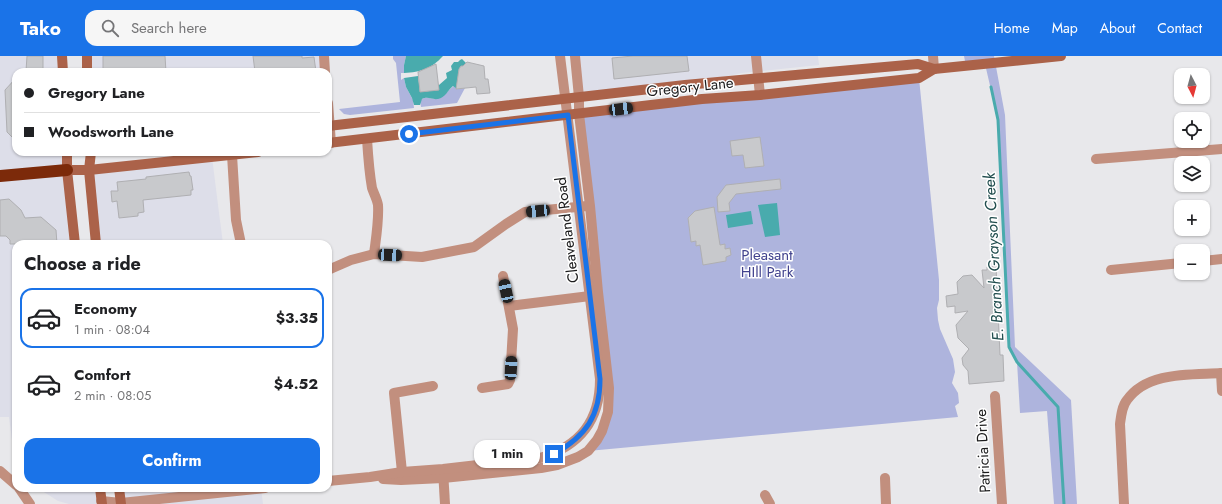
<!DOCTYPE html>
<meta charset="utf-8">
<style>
:root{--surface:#fff;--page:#f6f6f6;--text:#202124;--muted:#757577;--line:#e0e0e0;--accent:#1a73e8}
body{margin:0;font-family:Jost,sans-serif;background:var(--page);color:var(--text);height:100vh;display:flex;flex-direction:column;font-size:15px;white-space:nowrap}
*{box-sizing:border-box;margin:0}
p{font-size:13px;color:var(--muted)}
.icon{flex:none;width:22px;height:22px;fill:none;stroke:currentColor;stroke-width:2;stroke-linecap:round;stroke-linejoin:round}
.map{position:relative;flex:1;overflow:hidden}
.drawer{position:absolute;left:12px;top:184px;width:320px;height:252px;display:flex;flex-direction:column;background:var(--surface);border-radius:12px;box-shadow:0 1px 3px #0004}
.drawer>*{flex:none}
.banner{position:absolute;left:12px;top:12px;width:320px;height:88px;border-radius:12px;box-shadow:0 1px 3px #0004;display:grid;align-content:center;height:88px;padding:0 12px;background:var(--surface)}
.needle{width:26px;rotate:174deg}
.controls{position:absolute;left:1174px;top:12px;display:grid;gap:8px}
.controls a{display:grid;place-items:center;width:36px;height:36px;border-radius:8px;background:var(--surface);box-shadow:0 1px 3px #0004;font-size:20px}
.end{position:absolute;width:18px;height:18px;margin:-9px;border:5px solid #1a73e8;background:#fff;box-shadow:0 0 0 2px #fff}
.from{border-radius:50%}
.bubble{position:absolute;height:28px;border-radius:12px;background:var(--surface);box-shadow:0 1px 3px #0004;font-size:13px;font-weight:700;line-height:28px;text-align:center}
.car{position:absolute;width:12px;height:24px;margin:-12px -6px;border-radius:5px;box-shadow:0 0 3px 1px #0007;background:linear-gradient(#222 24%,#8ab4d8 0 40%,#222 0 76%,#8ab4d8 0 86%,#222 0)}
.banner b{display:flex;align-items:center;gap:14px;height:38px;font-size:15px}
.banner b+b{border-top:1px solid var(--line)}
.banner i{width:10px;height:10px;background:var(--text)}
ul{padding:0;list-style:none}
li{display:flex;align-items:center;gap:12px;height:60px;margin:0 8px 6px;padding:0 4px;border:2px solid transparent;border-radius:12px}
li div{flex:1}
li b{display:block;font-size:15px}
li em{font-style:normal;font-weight:700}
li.selected{border-color:var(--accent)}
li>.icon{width:36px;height:36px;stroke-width:1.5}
h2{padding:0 12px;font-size:18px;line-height:48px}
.button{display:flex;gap:8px;margin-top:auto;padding:8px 12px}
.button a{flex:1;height:46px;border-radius:12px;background:var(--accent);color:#fff;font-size:16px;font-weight:700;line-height:46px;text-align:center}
header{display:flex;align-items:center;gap:24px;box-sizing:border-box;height:56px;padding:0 20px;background:var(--accent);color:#fff}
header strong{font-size:19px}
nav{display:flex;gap:22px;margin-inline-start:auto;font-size:14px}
.search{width:280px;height:36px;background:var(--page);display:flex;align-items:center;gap:10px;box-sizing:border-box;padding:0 14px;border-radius:12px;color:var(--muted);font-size:15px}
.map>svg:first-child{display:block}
.built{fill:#dddee9}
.green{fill:#aeb4dd}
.water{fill:#49abad}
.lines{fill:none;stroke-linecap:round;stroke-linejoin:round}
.stream{stroke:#49abad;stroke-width:3}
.building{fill:#c8c9cc;stroke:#afafb2}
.minor{stroke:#c28f7e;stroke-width:10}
.tertiary{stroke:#c28f7e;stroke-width:10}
.secondary{stroke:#ab6249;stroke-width:10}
.motorway{stroke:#7c2a0a;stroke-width:12}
.route{stroke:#1a73e8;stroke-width:5}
.labels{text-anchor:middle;stroke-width:3;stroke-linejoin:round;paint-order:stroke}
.street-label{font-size:15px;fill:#1c1c1d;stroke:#fff}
.park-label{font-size:15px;fill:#42438e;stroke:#fff}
.water-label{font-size:16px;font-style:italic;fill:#224e4f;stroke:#fff}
</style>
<header>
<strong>Tako</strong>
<div class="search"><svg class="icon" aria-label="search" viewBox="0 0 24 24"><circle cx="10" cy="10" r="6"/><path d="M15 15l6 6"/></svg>Search here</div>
<nav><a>Home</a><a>Map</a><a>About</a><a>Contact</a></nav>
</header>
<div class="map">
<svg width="1222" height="448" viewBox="0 0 1222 448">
<rect width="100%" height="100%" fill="#e8e8eb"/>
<!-- built -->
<g class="built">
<path d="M0,0h62l1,16h-47v80h51l8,92h-59v210l-4,-14 -3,-23h-9z"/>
<path d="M87,0h237l1,16h-238z"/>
<path d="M575,0h243l1,9 -77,8 -57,12 -106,12z"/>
<path d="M212,101l11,87h-127l-7,-74z"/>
<path d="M40,432h60l1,13 -5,3h-27l-11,-3 -14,-9z"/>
<path d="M119,432h142l2,16h-142z"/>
</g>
<!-- green -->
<g class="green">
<path d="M393,0h13l-2,9v8h-3v7l3,-2 2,9 7,13 1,8 -64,7 -6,-1 -5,-5 61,-7 -4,-39 -3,-4z"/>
<path d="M964,0h30l11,59 10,232 56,53 6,104h-23l-7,-93 -27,2 -3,-51 -8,-15 -11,-227 -13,-56 -19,2z"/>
<path d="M919,22l20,202v20l-2,8 1,12 2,9 13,30 2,13 -3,11 6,10 1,10 -4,3 3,11 -370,34 20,-39 -29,-298z"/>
<path d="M454,30l3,3 8,-1 -8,15 -36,4 -1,-6 2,-2c5,-3 10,1 16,-1 7,-2 10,-8 16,-12z"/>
</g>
<!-- water -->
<g class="water">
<path d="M406,0h37c-12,13 -22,16 -39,17v-8z"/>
<path d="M462,3l4,4 -3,3h-2l-2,3 -2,20 -4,-3c-5,4 -8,12 -15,13 -6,1 -10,-3 -16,0l-2,6h-6l-2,-7 -6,-11 -2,-9 14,-2 2,16 19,-2v-5l8,-7 -1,-5 6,-3 -1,-4 3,-4h4l2,-2z"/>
<path d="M777,147l3,32 -15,2 -7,-32z"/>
<path d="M751,155l2,13 -25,4 -2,-13z"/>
</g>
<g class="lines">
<!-- stream -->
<path class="stream" d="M991,31l7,33 11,227 8,15 41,45 6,97"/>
</g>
<!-- building -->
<g class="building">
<path d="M27,0h16v15h-17z"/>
<path d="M103,0h62l1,16h-63z"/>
<path d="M253,0h49v2l12,-1 2,15h-61z"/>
<path d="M633,0h54l2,15 -75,8 -2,-21z"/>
<path d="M467,6l17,4 1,13h3l2,14 -13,1 -1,-7 -20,2 3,-20 2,-3h2z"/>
<path d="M436,8l3,26 -19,2 -2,-20z"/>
<path d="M16,22v63l-9,-9 -2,-42z"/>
<path d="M760,81l4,29 -19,2 -2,-13 -11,1 -2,-15z"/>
<path d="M189,116l1,4h1l2,14h-2v5l-48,5 1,12 -6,1v3l-19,2 -2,-17 -5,1 -1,-11h7l-1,-9 29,-3v-2z"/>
<path d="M780,123l1,10 -45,5 -7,9 1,8 -12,1 -1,-15 9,-12z"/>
<path d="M9,143l12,11 4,8 16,-1 15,13 1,14h-47v-4l-4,-4h-6v-36z"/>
<path d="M714,151l6,38 5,-1v5l5,-1 1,7 -5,2v4l-23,4 -3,-20 -4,1v-5l-5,1 -3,-24 7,-7z"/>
<path d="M996,210l4,89h3l1,26 -35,3 -1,-13 -5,-6 -1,-7 7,-9 -11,-11 -2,-13 12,-14 -13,2v-7l-8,1 -1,-11 12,-2 -1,-12 6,-6 9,-1 12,13 -2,-18h5v-3z"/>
</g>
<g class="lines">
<!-- minor -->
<g class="minor">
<path d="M324,0l1,16"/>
<path d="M756,0l4,39"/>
<path d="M933,0l1,13"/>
<path d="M328,47l3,40"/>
<path d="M367,83c1,16 2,32 5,49 2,6 5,11 6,17 1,16 -2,33 -4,49"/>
<path d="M232,99l4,65 5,24"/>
<path d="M1096,103l126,-10"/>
<path d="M1203,205l19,-2"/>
<path d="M328,214l23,-10 23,-6 48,3 52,-10 32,-23 19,-12 62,-6"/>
<path d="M1111,214l70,-7"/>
<path d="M509,250l81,-10"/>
<path d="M1221,317l1,18"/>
<path d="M482,332l26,-4 2,-4 3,-51 -10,-53"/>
<path d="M995,340l7,108"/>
<path d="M443,414l2,34"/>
<path d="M0,415l16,14"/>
<path d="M402,416l-8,-79 39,-7"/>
<path d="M885,422l1,26"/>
<path d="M19,432l11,16"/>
<path d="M765,439l5,9"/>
<path d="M1124,448l-4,-80c1,-8 2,-18 7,-24 20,-29 64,-25 95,-27"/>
</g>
<!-- tertiary -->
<g class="tertiary">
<path d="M383,423l18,1 42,-2 98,-10 16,-3 21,-8 10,-6 9,-11 5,-9 6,-19 1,-24 -11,-96 -8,-86 -11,-92v-17l-4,-41"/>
<path d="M328,425l42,-4 32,-5 41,-3 97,-11c40,-12 60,-37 60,-79l-40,-323"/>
<path d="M101,445l20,2 144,-15"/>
</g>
<!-- secondary -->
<g class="secondary">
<path d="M62,0l1,16"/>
<path d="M87,0v16"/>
<path d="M328,70l357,-41 233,-21 16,5 127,-13"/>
<path d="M328,87l374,-44 58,-4 159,-17 15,-9"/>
<path d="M67,96v18l8,74"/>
<path d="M91,96l-2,18 7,74"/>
<path d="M67,114h22l169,-18"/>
<path d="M100,432l2,16"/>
<path d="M119,432l2,16"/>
</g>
<!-- motorway -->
<path class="motorway" d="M0,120l67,-6"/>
</g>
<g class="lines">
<!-- route -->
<path class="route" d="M409,78l159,-19 32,264c0,37 -14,57 -46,75"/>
</g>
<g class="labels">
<!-- street labels -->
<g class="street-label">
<text transform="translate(690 31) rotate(-6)" y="5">Gregory Lane</text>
<text transform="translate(567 174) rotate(-97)" y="5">Cleaveland Road</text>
<text transform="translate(983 395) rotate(-93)" y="5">Patricia Drive</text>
</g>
<!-- park labels -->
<g class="park-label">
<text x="767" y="204">Pleasant<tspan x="767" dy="17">HIll Park</tspan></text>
</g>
<!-- water labels -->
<g class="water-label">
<text transform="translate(993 201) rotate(-93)" y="6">E. Branch Grayson Creek</text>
</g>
</g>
</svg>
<div class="controls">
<a><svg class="needle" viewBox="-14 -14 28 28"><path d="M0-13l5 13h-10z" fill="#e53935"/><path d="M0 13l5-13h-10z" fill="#757577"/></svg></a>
<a><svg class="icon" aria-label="locate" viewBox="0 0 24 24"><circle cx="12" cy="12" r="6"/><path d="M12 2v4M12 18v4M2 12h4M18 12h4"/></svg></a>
<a><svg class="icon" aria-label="layers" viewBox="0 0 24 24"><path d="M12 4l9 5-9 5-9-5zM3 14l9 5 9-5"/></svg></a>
<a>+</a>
<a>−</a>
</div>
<i class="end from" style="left:409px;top:78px"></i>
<i class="end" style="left:554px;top:398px"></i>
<div class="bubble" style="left:474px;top:384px;width:66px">1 min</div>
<i class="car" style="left:621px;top:53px;rotate:83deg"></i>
<i class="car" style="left:538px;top:155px;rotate:265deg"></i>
<i class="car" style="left:390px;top:199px;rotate:93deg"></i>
<i class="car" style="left:506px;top:235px;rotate:348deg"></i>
<i class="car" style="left:511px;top:312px;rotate:3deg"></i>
<div class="banner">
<b><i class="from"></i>Gregory Lane</b>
<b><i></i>Woodsworth Lane</b>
</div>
<section class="drawer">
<h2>Choose a ride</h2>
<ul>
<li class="selected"><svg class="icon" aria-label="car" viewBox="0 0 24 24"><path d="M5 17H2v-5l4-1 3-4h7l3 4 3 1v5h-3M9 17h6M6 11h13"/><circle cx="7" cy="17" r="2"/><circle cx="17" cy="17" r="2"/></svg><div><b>Economy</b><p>1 min · 08:04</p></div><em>$3.35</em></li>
<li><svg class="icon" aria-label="car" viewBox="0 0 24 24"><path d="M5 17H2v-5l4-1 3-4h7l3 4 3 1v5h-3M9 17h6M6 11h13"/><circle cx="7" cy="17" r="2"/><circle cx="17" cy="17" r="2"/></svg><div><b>Comfort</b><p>2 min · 08:05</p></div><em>$4.52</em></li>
</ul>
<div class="button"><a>Confirm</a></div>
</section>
</div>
